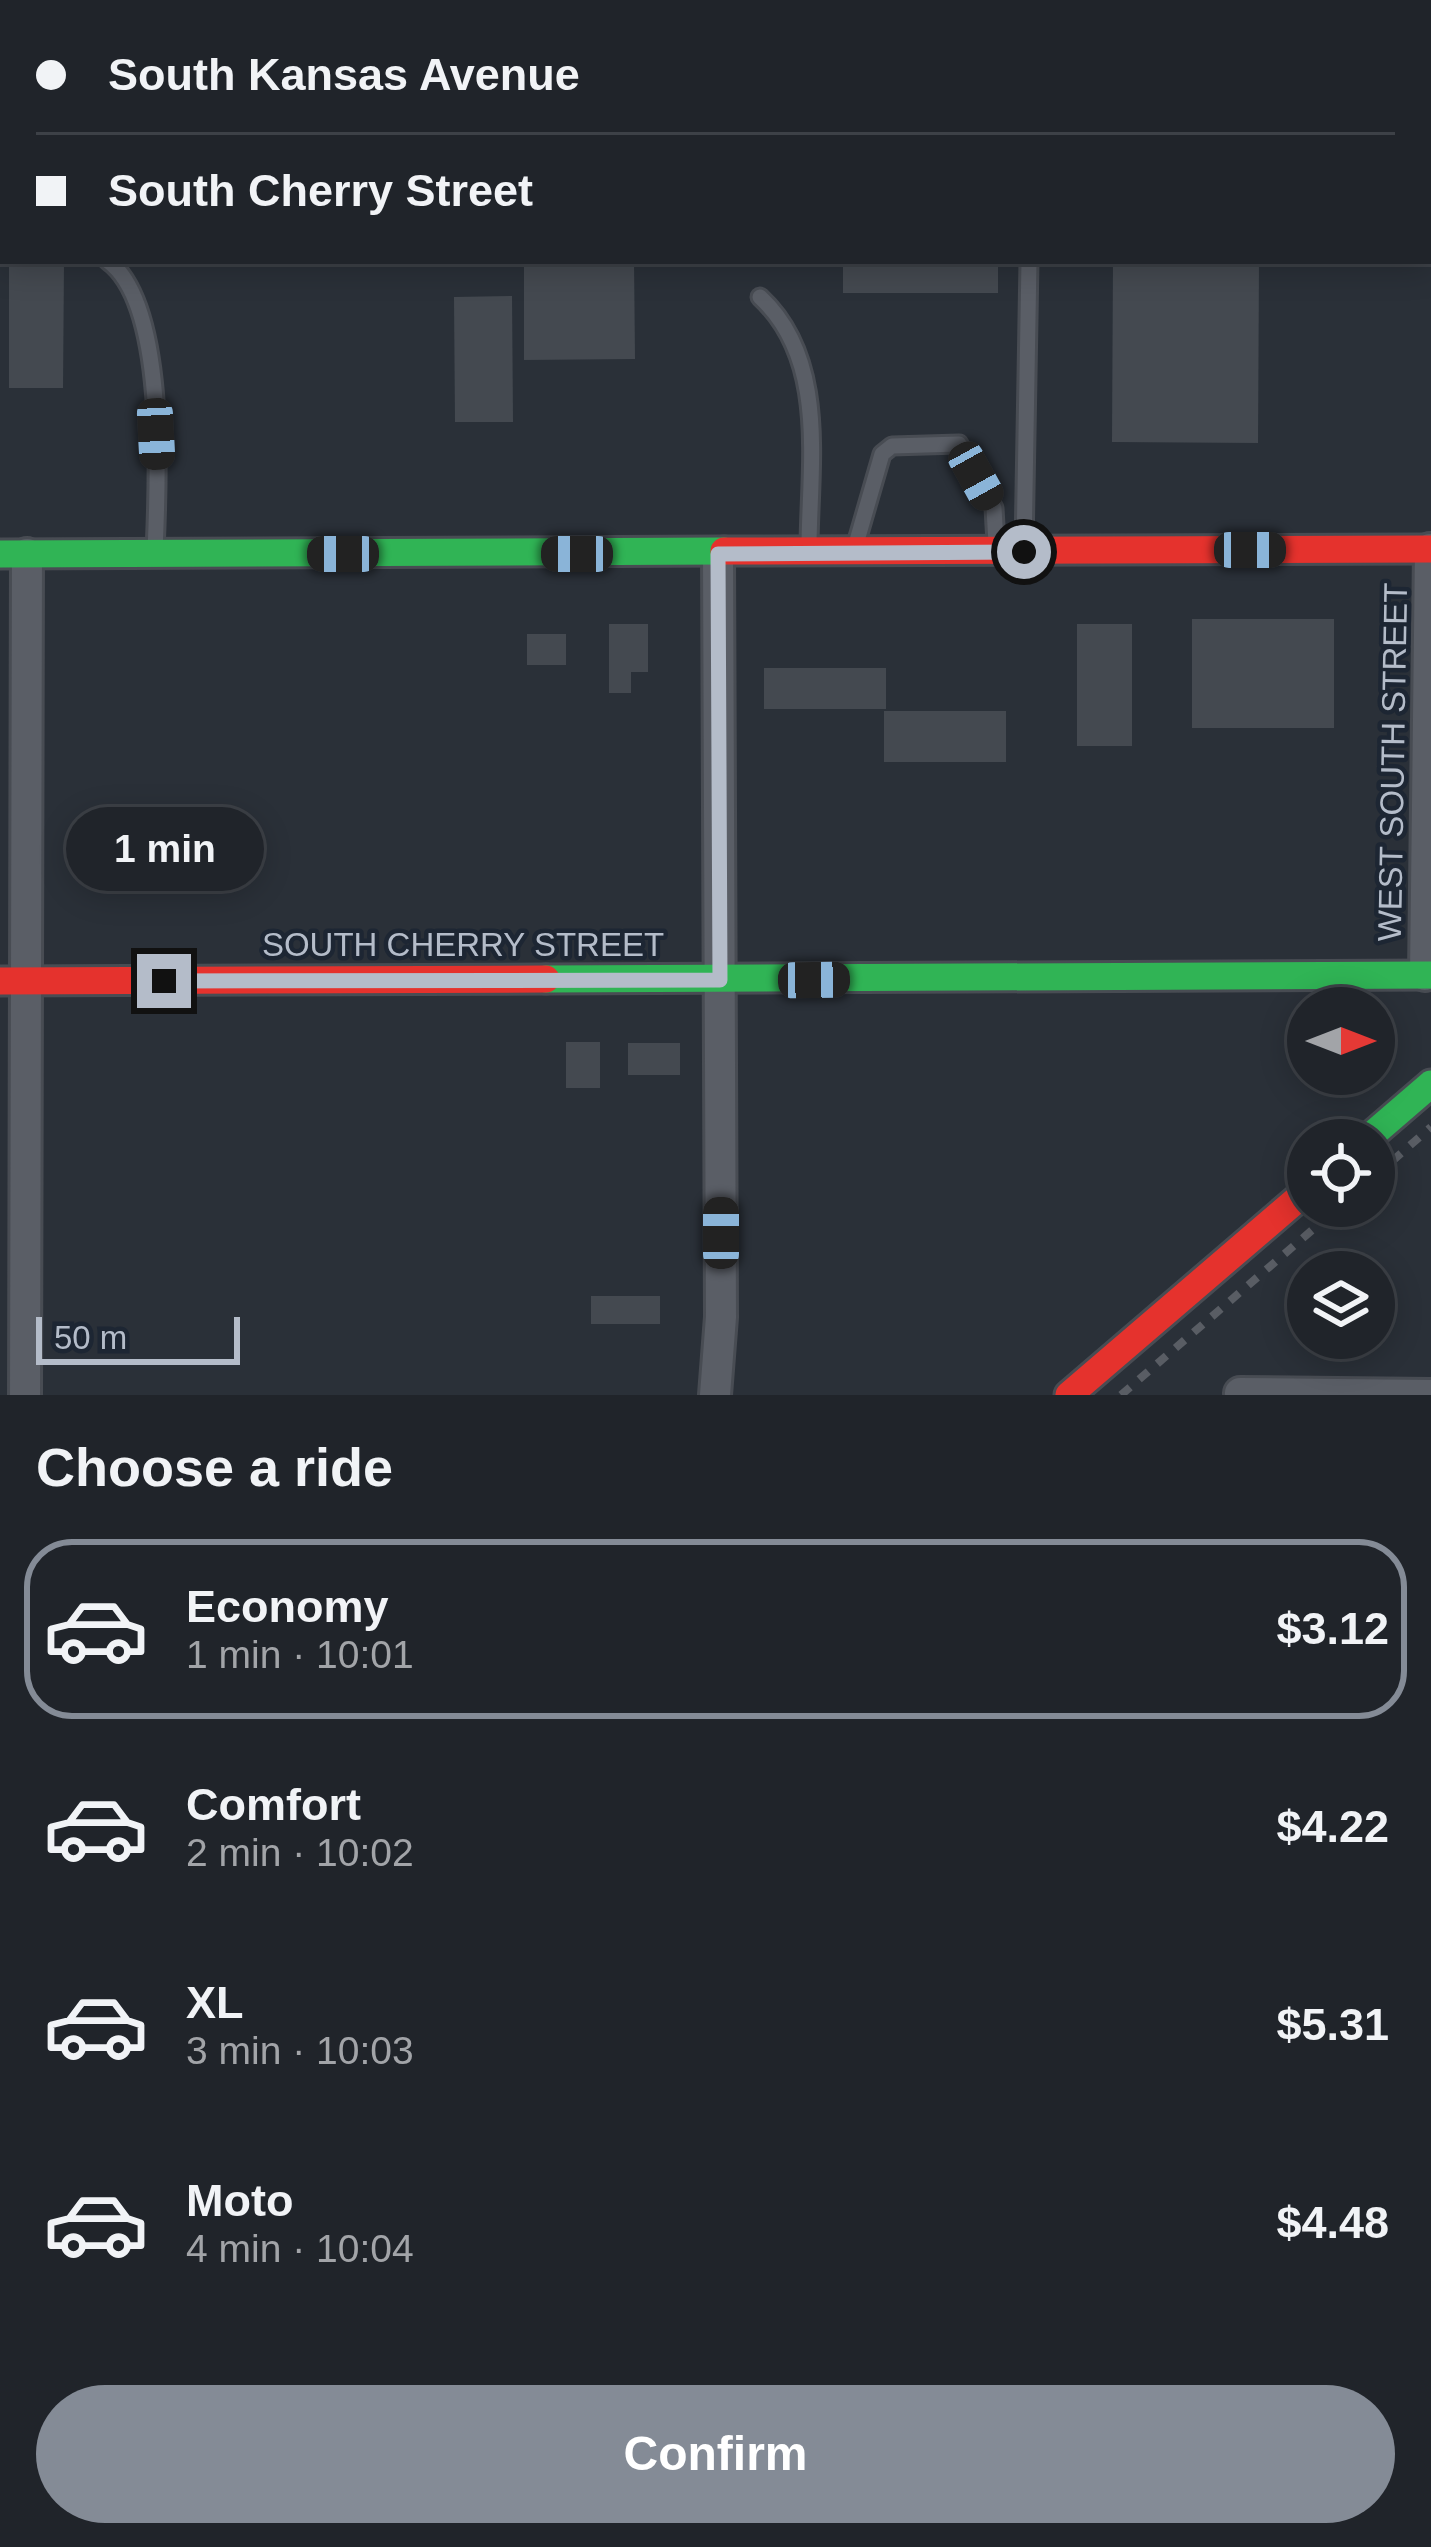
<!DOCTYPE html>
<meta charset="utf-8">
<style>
:root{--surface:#20242a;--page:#282c32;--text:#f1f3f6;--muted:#a2a4a8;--line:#3d4147;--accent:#848b96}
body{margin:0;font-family:Helvetica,sans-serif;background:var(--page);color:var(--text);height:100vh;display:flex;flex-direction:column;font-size:45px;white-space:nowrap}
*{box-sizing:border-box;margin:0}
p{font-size:39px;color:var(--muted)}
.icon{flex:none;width:66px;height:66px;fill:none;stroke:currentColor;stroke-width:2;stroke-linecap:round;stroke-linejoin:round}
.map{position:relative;height:1395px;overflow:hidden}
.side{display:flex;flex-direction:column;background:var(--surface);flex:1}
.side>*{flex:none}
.hud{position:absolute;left:0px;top:0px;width:1431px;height:264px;box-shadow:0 6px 30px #0003,0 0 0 3px var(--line);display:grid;align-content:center;height:264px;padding:0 36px;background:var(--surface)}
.needle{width:78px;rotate:90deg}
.fabs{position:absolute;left:1287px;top:987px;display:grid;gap:24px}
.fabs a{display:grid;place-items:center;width:108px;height:108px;border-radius:50%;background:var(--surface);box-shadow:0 6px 30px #0003,0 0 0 3px var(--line);font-size:60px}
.scale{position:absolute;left:36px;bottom:30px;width:204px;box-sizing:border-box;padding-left:12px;border:6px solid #b4bcc9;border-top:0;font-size:33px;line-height:42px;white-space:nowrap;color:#b4bcc9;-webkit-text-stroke:9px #1d2633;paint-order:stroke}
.end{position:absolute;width:54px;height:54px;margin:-27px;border:15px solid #b4bcc9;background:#111;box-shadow:0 0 0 6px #111}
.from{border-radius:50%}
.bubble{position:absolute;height:84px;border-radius:42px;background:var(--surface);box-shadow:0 6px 30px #0003,0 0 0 3px var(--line);font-size:39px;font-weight:700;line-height:84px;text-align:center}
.car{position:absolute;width:36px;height:72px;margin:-36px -18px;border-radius:15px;box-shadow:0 0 9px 3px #0007;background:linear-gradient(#222 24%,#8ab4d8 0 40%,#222 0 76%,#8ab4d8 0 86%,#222 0)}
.hud b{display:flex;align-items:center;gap:42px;height:114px;font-size:45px}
.hud b+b{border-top:3px solid var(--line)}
.hud i{width:30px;height:30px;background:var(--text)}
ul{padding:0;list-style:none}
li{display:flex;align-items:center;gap:36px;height:180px;margin:0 24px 18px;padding:0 12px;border:6px solid transparent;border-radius:48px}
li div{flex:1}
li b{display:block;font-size:45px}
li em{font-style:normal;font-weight:700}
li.active{border-color:var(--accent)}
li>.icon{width:108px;height:108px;stroke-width:1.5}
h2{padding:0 36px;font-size:54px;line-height:144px}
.button{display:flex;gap:24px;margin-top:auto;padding:24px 36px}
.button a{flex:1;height:138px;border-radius:72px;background:var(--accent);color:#fff;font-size:48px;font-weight:700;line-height:138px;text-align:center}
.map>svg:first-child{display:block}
.building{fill:#444950}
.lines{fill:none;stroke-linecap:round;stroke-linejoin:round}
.lane-casing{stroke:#484c53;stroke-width:21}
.street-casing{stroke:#484c53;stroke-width:36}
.fast-casing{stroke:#484c53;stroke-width:33}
.jam-casing{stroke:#484c53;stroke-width:33}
.lane{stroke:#5a5e66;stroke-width:15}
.street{stroke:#5a5e66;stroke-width:30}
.fast{stroke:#30b455;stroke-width:27}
.jam{stroke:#e5322d;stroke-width:27}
.rail{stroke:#595d64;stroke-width:8;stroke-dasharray:12 12;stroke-linecap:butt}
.route{stroke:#b4bcc9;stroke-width:15}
.labels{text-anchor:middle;stroke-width:9;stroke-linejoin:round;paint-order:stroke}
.street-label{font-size:33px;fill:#b4bcc9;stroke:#1d2633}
</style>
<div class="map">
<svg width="1431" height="1395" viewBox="0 0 1431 1395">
<rect width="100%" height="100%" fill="#2a3038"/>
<!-- building -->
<g class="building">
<path d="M9,261h55l-1,127h-54z"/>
<path d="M524,261h110l1,98 -111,1z"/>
<rect x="843" y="261" width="155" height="32"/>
<path d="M1113,261h146l-1,182 -146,-1z"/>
<path d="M512,296l1,126h-58l-1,-125z"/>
<rect x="1192" y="619" width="142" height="109"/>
<path d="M609,624h39v48h-17v21h-22z"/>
<rect x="1077" y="624" width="55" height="122"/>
<rect x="527" y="634" width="39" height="31"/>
<rect x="764" y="668" width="122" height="41"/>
<rect x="884" y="711" width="122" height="51"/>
<rect x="566" y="1042" width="34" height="46"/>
<rect x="628" y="1043" width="52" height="32"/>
<rect x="591" y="1296" width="69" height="28"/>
</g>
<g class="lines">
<defs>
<g id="lane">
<path d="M0,233l3,-3"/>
<path d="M108,261c59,43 50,222 47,290"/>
<path d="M760,297c67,62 50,164 49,247"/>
<path d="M856,544l26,-90 10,-8 67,-2 35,64 2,35"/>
<path d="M1024,549l5,-288"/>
</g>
<g id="street">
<path d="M1425,975l5,-426"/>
<path d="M1240,1393l191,2"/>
<path d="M25,1395l2,-841"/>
<path d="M715,1395l6,-78 -3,-763"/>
</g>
<g id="fast">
<path d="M0,554l724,-3"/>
<path d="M546,979l885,-4"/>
<path d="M1366,1140l65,-56"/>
</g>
<g id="jam">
<path d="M724,551l707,-2"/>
<path d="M0,981l546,-2"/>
<path d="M1069,1395l239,-205"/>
</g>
</defs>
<!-- lane casing -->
<use href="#lane" class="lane-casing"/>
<!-- street casing -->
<use href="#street" class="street-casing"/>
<!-- fast casing -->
<use href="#fast" class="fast-casing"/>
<!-- jam casing -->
<use href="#jam" class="jam-casing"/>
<!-- lane -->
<use href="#lane" class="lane"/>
<!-- street -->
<use href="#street" class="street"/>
<!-- fast -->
<use href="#fast" class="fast"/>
<!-- jam -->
<use href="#jam" class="jam"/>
<!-- rail -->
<g class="rail">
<path d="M260,0l4,3"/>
<path d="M0,36h3"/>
<path d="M1428,92h3"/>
<path d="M1374,1177l57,-50"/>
<path d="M1121,1395l219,-189"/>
</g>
</g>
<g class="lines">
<!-- route -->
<path class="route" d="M164,981l556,-1 -2,-426 306,-2"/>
</g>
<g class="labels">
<!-- street labels -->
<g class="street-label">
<text transform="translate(1392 762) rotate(-89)" y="12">WEST SOUTH STREET</text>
<text x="463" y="956">SOUTH CHERRY STREET</text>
</g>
</g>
</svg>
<div class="fabs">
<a><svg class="needle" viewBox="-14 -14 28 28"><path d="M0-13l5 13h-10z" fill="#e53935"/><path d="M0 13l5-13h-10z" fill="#a2a4a8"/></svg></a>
<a><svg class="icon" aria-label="locate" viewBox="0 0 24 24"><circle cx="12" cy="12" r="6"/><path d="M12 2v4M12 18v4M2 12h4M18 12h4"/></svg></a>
<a><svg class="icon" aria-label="layers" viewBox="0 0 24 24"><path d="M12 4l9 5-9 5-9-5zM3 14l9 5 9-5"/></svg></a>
</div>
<div class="scale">50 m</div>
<i class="end from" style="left:1024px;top:552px"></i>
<i class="end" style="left:164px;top:981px"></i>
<div class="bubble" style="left:66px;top:807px;width:198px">1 min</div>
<i class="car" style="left:156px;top:434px;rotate:177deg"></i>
<i class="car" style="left:976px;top:476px;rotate:151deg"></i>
<i class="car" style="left:1250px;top:550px;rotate:90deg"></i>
<i class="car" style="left:343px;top:554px;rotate:270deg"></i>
<i class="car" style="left:577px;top:554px;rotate:270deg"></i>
<i class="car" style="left:814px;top:980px;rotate:89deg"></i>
<i class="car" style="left:721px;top:1233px;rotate:0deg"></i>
<div class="hud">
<b><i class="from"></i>South Kansas Avenue</b>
<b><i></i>South Cherry Street</b>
</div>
</div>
<section class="side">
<h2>Choose a ride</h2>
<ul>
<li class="active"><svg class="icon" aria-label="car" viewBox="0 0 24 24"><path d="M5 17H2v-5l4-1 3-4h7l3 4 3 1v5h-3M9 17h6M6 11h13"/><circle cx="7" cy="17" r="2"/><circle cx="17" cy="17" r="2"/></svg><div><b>Economy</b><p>1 min · 10:01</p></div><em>$3.12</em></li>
<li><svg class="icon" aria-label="car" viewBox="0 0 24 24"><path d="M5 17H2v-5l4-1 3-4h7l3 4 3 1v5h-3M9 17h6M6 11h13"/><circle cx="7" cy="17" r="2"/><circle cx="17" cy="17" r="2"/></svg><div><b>Comfort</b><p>2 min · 10:02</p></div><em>$4.22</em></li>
<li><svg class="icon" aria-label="car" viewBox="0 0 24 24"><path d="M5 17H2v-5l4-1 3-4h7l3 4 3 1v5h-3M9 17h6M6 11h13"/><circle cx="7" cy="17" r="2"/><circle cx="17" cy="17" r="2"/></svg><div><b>XL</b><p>3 min · 10:03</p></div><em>$5.31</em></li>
<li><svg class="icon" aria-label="car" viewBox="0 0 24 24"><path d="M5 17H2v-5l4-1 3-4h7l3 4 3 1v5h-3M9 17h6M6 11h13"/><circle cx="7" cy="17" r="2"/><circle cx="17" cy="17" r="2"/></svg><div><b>Moto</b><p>4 min · 10:04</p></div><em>$4.48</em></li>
</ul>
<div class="button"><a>Confirm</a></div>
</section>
